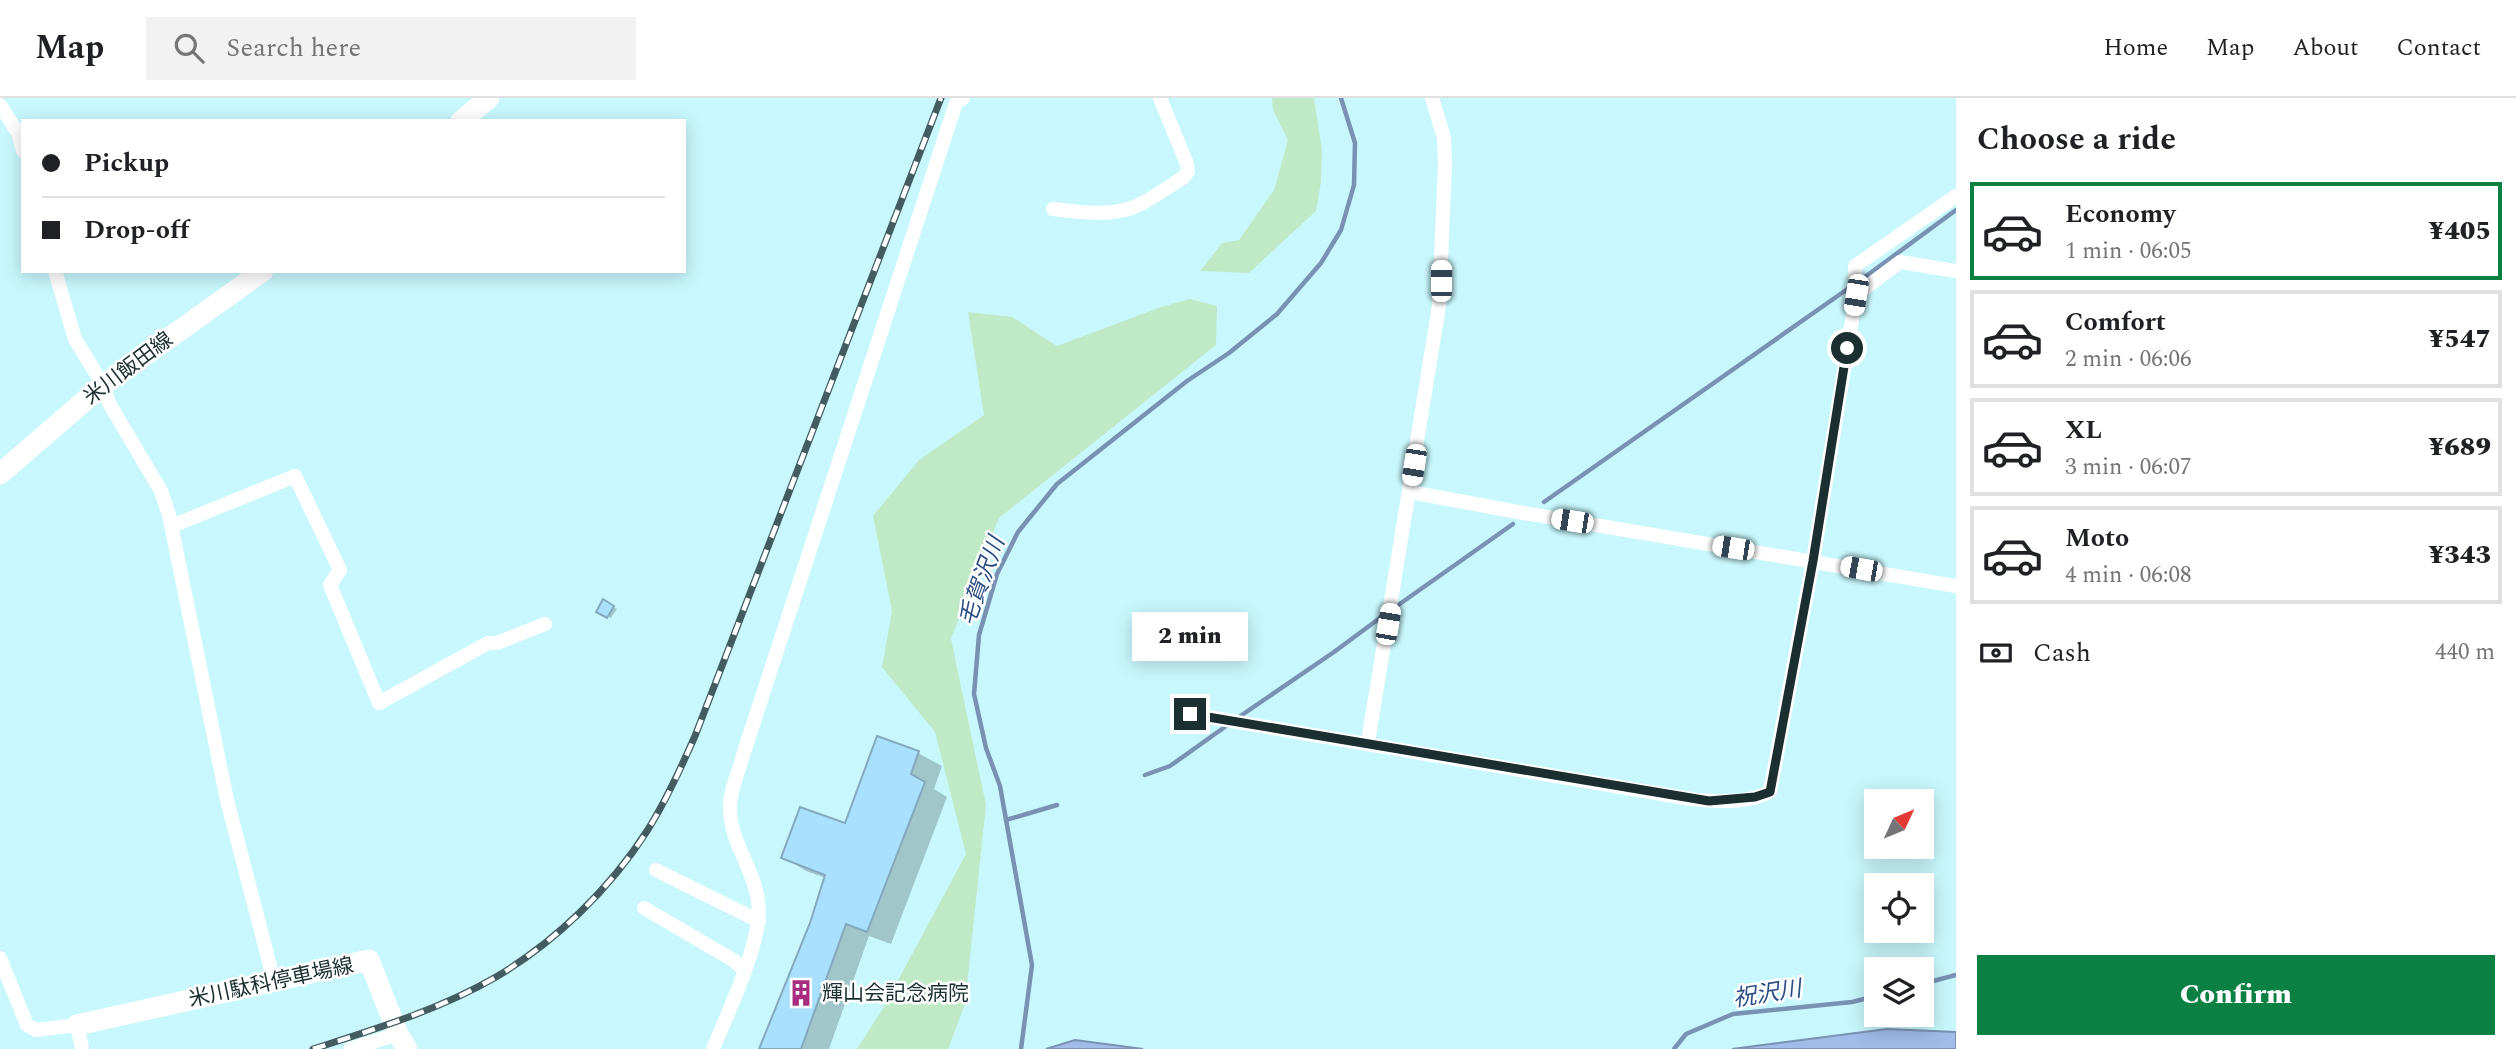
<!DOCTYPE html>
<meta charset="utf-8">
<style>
:root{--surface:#fff;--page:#f2f2f2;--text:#202124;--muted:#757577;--line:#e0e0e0;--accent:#0b8043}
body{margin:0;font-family:Spectral,"Noto Sans JP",serif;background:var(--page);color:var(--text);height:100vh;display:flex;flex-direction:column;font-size:26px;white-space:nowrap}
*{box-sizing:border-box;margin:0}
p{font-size:23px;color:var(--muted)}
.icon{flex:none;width:38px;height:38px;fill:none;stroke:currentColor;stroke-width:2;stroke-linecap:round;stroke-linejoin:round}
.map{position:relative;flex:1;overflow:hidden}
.side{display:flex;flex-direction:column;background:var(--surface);width:560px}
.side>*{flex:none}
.banner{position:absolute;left:21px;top:21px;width:665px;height:154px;border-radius:0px;box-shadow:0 4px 18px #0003;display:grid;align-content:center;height:154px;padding:0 21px;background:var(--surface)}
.needle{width:46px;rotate:46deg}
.tools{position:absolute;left:1864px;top:691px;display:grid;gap:14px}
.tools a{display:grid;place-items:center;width:70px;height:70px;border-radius:0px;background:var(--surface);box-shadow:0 4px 18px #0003;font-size:35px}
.end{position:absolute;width:32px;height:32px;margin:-16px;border:9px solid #1b2e30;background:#fff;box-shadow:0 0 0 4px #fff}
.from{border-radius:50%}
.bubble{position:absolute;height:49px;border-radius:0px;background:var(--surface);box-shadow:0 4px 18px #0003;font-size:23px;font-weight:800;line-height:49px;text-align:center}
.car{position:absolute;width:21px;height:42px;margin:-21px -10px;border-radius:9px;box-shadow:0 0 5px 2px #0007;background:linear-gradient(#fff 24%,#345 0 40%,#fff 0 76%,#345 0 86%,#fff 0)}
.banner b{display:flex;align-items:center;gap:24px;height:66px;font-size:26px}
.banner b+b{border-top:2px solid var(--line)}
.banner i{width:18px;height:18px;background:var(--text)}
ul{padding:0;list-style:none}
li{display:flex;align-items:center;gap:21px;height:98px;margin:0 14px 10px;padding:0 7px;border:4px solid var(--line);border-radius:0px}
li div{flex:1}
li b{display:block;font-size:26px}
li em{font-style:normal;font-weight:800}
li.on{border-color:var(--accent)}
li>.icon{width:63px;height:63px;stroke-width:1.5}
h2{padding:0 21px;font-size:32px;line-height:84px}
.pay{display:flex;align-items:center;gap:18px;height:77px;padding:0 21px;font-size:26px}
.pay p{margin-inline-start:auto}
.action{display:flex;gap:14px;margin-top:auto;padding:14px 21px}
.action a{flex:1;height:80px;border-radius:0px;background:var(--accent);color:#fff;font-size:28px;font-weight:800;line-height:80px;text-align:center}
header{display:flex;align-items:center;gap:42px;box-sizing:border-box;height:98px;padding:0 35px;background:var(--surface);border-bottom:2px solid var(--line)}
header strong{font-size:33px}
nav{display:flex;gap:38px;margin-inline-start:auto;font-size:24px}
.search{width:490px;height:63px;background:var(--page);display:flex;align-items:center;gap:18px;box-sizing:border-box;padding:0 24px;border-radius:0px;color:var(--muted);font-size:26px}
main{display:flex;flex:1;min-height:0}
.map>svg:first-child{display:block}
.green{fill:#c0eac5}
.water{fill:#a1bce9;stroke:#7991b2;stroke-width:2}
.shadow{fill:#0003}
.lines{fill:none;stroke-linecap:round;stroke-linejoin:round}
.stream{stroke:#7991b2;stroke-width:4.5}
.building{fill:#a9e0fe;stroke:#84a9bd;stroke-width:2}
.street{stroke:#fff;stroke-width:14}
.secondary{stroke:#fff;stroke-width:21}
.rail-casing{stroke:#425c5f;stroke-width:7}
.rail{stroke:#fff;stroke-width:4.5;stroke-dasharray:13;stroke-linecap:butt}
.route{stroke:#1b2e30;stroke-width:9}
.labels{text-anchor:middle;stroke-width:5;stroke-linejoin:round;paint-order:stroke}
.street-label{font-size:21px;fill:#1b2e30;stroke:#fff}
.poi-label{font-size:21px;fill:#1b2e30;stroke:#fff;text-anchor:start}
.water-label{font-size:23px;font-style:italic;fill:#2d4e85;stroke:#fff}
</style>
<header>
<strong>Map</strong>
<div class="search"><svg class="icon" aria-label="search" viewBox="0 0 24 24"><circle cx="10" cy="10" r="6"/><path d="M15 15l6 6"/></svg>Search here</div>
<nav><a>Home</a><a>Map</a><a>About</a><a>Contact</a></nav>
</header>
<main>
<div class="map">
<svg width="1956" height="951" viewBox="0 0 1956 951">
<rect width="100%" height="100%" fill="#c8f8fd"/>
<!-- green -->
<g class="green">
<path d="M1272,0h42l8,53 -1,31 -5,29 -67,62 -49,-2 22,-28 17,-3 35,-50 14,-50 -15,-30z"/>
<path d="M1190,201l27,7 -1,39 -217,173 -48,121 35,166 -21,199 -17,45h-91l25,-39 84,-156 -31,-122 -53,-65 10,-56 -19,-95 46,-56 65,-45 -16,-103 44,5 45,29 104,-39z"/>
</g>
<!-- water -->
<g class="water">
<path d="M1887,931l69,3v17h-224z"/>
<path d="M1075,942l68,9h-97z"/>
</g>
<!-- shadow -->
<g class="shadow">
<path d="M604,504l13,7 -6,9 -13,-7z"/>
<path d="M918,655l24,13 -8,23 13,8 -56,147 -22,-8 -40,113h-68l50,-126 15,-45 -20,-7 -23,-14 63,-32z"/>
</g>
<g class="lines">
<!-- stream -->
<g class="stream">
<path d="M1544,404l325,-228 87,-64"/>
<path d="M1394,510l119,-84"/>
<path d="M1236,621l98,-67 50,-37"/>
<path d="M1145,677l25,-9 59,-42"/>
<path d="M1006,722l51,-15"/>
<path d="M1922,886l34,-9"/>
<path d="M1021,951l11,-84 -32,-179 -14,-38 -12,-54 5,-59 18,-61 21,-42 39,-48 130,-103 42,-28 48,-39 44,-51 20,-33 13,-45 1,-42 -14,-45"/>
<path d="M1674,951l12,-15 47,-20 119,-12 24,-6"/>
</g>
</g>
<!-- building -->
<g class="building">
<path d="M603,501l11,7 -7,12 -11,-6z"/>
<path d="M877,638l42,15 -8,23 14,8 -58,150 -21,-8 -45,125h-42l51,-126 15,-48 -44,-17 19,-51 45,16z"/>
</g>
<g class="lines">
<!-- street -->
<g class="street">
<path d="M0,7l18,28 5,18"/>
<path d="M1053,111c29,3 61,9 88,-5 15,-8 29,-18 43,-27l4,-6 -1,-7 -27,-66"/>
<path d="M55,173l20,68 28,46 6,18 52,88 8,24 58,285 47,181"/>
<path d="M1856,197l-1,-29 101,-70"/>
<path d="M1410,394l108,20 438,74"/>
<path d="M172,428l123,-50 45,94 -10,15 49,118 109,-60h9l48,-19"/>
<path d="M1190,616l501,85c24,3 57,4 79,-7l43,-231 43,-266 44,-33 56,9"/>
<path d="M1368,644l71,-436 6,-142 -1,-26 -12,-40"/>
<path d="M656,772l103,51"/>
<path d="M644,810l89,52 11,9"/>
<path d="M0,860l27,67 9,5 41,-5 5,24"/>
<path d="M350,951l48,-15"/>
<path d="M713,951c15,-38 51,-109 45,-148 -4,-32 -28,-60 -28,-92 -1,-18 10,-40 14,-57l212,-649 7,-5"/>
</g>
<!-- secondary -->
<g class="secondary">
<path d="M461,23l28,-23"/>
<path d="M0,376l103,-89 160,-114"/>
<path d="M77,927l292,-65 29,74 9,15"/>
</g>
<defs>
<path id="rail" d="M313,951c62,-20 126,-39 183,-72 59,-35 114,-88 151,-146 19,-30 34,-63 48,-95l246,-638"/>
</defs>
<!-- rail casing -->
<use href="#rail" class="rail-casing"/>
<!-- rail -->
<use href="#rail" class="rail"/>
</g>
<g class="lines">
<!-- route -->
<path class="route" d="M1190,616l519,87 46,-4 15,-5 43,-231 34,-213"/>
</g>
<!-- icons -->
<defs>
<symbol id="building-bare" viewBox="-9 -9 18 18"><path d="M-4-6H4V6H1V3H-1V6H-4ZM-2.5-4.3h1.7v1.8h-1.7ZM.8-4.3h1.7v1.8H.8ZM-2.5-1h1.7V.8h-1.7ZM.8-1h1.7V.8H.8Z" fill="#a82c7f" stroke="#fff" stroke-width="2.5" paint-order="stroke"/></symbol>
</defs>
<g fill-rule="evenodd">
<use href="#building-bare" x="782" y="876" width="38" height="38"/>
</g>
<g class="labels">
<!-- street labels -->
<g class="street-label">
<text transform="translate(128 270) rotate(-37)" y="7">米川飯田線</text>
<text transform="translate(271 884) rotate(-12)" y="7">米川駄科停車場線</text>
</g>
<!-- poi labels -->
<g class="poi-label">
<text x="822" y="902">輝山会記念病院</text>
</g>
<!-- water labels -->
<g class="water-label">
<text transform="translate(981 483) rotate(-70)" y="8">毛賀沢川</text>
<text transform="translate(1767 895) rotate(-9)" y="8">祝沢川</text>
</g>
</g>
</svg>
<div class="tools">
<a><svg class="needle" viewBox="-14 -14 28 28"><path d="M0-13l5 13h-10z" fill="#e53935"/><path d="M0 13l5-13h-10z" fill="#757577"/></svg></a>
<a><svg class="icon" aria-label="locate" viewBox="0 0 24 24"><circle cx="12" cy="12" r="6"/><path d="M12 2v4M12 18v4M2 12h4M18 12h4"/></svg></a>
<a><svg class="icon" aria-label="layers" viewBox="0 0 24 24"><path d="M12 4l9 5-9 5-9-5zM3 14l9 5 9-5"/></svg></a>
</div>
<i class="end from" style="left:1847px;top:250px"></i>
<i class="end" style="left:1190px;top:616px"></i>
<div class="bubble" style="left:1132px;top:514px;width:116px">2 min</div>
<i class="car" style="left:1441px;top:183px;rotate:0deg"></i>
<i class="car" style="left:1856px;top:197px;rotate:189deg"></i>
<i class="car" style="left:1414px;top:367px;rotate:189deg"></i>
<i class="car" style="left:1572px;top:423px;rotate:279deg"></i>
<i class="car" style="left:1733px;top:450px;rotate:279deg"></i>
<i class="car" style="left:1861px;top:471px;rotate:280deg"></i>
<i class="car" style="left:1388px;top:526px;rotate:10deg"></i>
<div class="banner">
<b><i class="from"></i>Pickup</b>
<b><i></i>Drop-off</b>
</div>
</div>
<section class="side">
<h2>Choose a ride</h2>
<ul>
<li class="on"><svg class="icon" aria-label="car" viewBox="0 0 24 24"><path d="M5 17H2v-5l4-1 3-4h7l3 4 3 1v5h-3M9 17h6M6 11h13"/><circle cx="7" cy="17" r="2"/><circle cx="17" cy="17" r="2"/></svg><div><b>Economy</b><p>1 min · 06:05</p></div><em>¥405</em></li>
<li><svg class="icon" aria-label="car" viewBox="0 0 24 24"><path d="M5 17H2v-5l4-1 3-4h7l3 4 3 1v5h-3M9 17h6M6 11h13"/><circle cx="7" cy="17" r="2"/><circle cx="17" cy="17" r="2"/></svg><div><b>Comfort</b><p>2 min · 06:06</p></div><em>¥547</em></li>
<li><svg class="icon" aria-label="car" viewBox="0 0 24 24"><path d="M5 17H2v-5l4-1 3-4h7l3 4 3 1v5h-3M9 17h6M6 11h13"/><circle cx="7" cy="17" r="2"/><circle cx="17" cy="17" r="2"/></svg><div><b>XL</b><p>3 min · 06:07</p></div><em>¥689</em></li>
<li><svg class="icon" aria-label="car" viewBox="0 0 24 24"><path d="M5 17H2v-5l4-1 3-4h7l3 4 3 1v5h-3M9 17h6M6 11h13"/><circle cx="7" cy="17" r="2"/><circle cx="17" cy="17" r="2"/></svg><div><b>Moto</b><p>4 min · 06:08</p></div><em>¥343</em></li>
</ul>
<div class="pay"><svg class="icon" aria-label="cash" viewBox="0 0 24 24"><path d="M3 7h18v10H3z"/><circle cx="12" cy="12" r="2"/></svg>Cash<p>440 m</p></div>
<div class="action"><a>Confirm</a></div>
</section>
</main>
